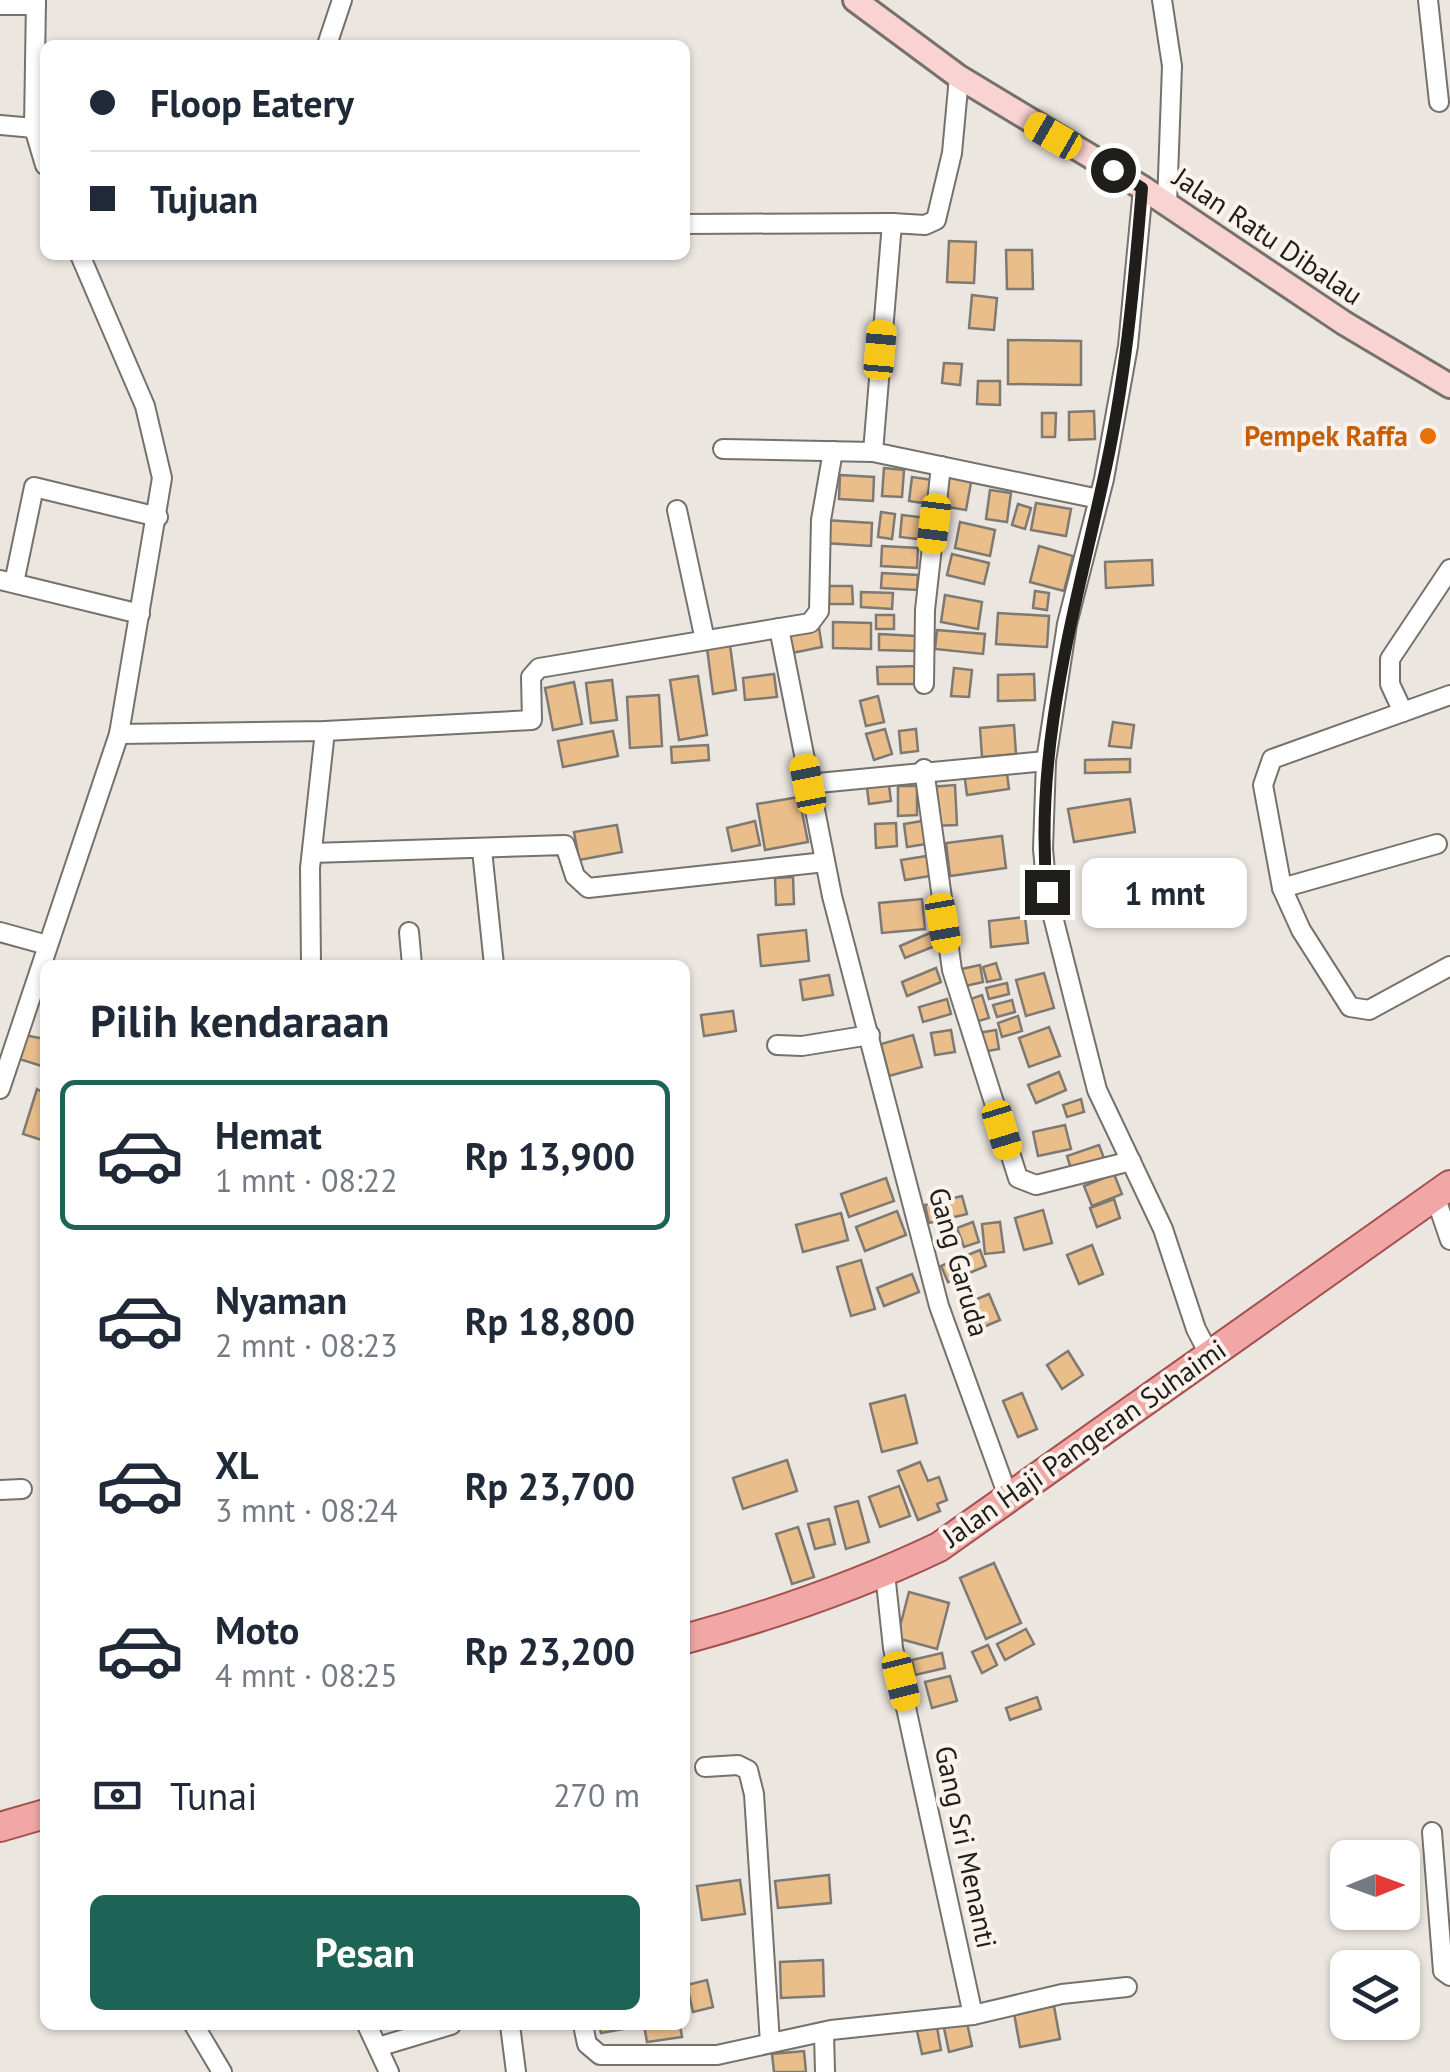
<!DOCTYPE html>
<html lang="id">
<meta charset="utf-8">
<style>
:root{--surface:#fff;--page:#f6f6f7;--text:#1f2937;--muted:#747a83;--line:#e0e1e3;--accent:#1e6456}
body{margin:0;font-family:"PT Sans",sans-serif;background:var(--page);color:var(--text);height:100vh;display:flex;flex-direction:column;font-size:38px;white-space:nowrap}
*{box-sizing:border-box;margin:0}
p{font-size:32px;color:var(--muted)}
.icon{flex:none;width:55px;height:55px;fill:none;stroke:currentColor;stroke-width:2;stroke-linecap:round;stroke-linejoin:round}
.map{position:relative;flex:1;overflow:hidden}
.side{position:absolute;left:40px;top:960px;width:650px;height:1070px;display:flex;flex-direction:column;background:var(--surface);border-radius:15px;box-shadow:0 2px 8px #0004}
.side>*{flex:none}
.hud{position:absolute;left:40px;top:40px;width:650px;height:220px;border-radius:15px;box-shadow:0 2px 8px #0004;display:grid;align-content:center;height:220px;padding:0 50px;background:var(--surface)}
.needle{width:65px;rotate:89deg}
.buttons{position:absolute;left:1330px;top:1840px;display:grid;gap:20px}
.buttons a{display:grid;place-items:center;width:90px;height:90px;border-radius:15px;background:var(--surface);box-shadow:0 2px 8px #0004;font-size:50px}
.end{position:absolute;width:45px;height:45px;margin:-22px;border:12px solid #201e1b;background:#fff;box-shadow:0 0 0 5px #fff}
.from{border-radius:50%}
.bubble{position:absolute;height:70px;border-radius:15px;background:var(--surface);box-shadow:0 2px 8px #0004;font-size:32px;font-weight:600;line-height:70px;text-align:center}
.car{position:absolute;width:30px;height:60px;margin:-30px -15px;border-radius:12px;box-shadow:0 0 8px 2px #0007;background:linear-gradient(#f5c518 24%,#345 0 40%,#f5c518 0 76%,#345 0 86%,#f5c518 0)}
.hud b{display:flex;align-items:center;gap:35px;height:95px;font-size:38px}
.hud b+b{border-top:2px solid var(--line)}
.hud i{width:25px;height:25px;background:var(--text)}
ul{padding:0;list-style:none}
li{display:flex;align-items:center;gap:30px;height:150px;margin:0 20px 15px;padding:0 30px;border:5px solid transparent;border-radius:15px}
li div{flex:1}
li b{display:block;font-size:38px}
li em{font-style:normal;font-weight:600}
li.current{border-color:var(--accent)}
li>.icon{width:90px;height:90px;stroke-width:1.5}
h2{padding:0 50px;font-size:45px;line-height:120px}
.pay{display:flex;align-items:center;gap:25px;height:110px;padding:0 50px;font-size:38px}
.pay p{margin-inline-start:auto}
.primary-button{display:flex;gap:20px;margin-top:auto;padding:20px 50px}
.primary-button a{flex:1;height:115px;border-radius:15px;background:var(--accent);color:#fff;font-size:40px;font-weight:600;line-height:115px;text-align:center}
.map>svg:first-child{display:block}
.building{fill:#eabe8b;stroke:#7e7973;stroke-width:2.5}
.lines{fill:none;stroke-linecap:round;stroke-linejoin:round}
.street-casing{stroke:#76716b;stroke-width:22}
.secondary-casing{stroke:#76716b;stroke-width:28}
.primary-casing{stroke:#a2514e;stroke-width:32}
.street{stroke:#fff;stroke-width:18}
.secondary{stroke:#f8d3d2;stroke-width:22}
.primary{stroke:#f1a7a6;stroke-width:28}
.route{stroke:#201e1b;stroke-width:12}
.food-dot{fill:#e8710a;stroke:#faf3ed;stroke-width:4}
.labels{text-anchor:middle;stroke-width:8;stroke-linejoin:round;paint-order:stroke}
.street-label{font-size:28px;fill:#201e1b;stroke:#faf3ed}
.food-label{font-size:28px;font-weight:bold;fill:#c56008;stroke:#faf3ed;text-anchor:end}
</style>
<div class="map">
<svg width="1450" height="2072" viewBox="0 0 1450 2072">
<rect width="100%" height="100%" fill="#ece6e0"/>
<!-- building -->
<g class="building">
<path d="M949,241l27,1 -2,41 -27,-1z"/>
<path d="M1006,250h26l1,39h-26z"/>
<path d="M972,295l25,3 -3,32 -25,-2z"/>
<path d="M1008,340l73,1v44l-73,-1z"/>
<path d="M944,363l18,1 -2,21 -18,-2z"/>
<path d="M978,381h22v24l-23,-1z"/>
<path d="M1094,411l1,28 -26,1v-28z"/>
<path d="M1042,413h14l-1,24h-13z"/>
<path d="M884,468l20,2 -2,27 -20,-1z"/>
<path d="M948,473l24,4 -6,33 -24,-4z"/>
<path d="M840,475l34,2 -1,24 -34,-2z"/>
<path d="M912,477l21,3 -4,24 -20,-3z"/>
<path d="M990,490l21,3 -4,29 -21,-3z"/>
<path d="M1036,503l35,6 -5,27 -35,-6z"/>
<path d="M1018,504l13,4 -6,21 -13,-4z"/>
<path d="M881,512l14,2 -3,25 -14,-2z"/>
<path d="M902,515l26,3 -2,22 -26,-3z"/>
<path d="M825,520l47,3 -1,23 -47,-3z"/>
<path d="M960,522l35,8 -5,26 -35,-8z"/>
<path d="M882,546l36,2 -1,20 -36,-2z"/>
<path d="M1039,546l34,10 -9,35 -34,-9z"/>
<path d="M952,554l37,9 -5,21 -37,-9z"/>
<path d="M1152,560l1,25 -47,3 -1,-26z"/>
<path d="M882,573l36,2 -1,15 -36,-2z"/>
<path d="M829,586h23l1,18h-24z"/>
<path d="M1035,591l14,2 -2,17 -14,-2z"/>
<path d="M861,592l32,1 -1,16 -31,-2z"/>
<path d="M945,595l37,7 -4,27 -37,-7z"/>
<path d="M998,613l51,3 -2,31 -51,-3z"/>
<rect x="876" y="615" width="18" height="14"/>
<path d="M833,622l38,1v26l-38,-1z"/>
<path d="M819,628l3,19 -30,6 -3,-19z"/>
<path d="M937,630l48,4 -2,20 -48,-5z"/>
<path d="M879,634l37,2 -1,15 -36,-1z"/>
<path d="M730,645l6,45 -23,4 -6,-46z"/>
<path d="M920,666v18h-42l-1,-17z"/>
<path d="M954,668l18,2 -3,27 -18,-1z"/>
<path d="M774,674l3,23 -32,3 -2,-22z"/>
<path d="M1034,674l1,26 -37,1v-26z"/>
<path d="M698,676l9,59 -28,5 -9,-60z"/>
<path d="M612,680l5,40 -26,3 -5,-40z"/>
<path d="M574,682l8,42 -29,6 -8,-42z"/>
<path d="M659,695l3,51 -32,2 -3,-51z"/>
<path d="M878,696l6,26 -18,4 -6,-25z"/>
<path d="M1113,722l21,3 -3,23 -22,-2z"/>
<path d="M1014,725l2,29 -34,3 -2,-29z"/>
<path d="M885,729l7,25 -18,6 -8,-26z"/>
<path d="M916,729l2,22 -17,2 -2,-22z"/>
<path d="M613,731l5,25 -55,11 -5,-26z"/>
<path d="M708,745l1,15 -37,3 -1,-16z"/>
<path d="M1130,759v13l-45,1v-13z"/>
<path d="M1006,766l3,23 -42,6 -3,-23z"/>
<path d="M888,778l3,23 -22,3 -3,-24z"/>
<path d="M955,785l2,40 -25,1 -2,-39z"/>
<path d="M898,786h19v29l-19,1z"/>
<path d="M799,797l9,45 -43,8 -8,-46z"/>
<path d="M1130,799l5,33 -61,10 -6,-33z"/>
<path d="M755,821l5,24 -28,6 -5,-23z"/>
<path d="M922,821l4,23 -19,3 -3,-23z"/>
<path d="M896,823l1,23 -21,2 -1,-24z"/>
<path d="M617,825l5,27 -43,8 -5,-28z"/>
<path d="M1002,836l4,32 -56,8 -4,-33z"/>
<path d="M933,855l3,20 -31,5 -4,-20z"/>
<path d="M793,877l1,27 -18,1 -1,-27z"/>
<path d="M922,899l3,30 -43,4 -3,-30z"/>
<path d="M1025,917l3,26 -37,4 -2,-26z"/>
<path d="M806,930l3,31 -48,5 -3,-31z"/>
<path d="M930,933l5,13 -30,12 -5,-12z"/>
<path d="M996,963l5,16 -14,3 -4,-15z"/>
<path d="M980,965l3,17 -22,5 -4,-17z"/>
<path d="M936,968l5,14 -34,14 -5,-14z"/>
<path d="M1044,973l10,35 -28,8 -10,-36z"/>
<path d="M829,975l4,20 -30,5 -3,-20z"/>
<path d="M1007,983l2,11 -20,5 -3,-11z"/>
<path d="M982,995l7,23 -17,5 -7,-22z"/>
<path d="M947,999l4,15 -28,8 -4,-15z"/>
<path d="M1012,1000l3,12 -18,5 -4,-12z"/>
<path d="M733,1011l3,20 -32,5 -3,-21z"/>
<path d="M1018,1016l4,15 -20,6 -4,-14z"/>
<path d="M1049,1027l11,29 -31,11 -10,-29z"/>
<path d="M951,1030l4,22 -20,3 -4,-22z"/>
<path d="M996,1030l3,19 -17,3 -4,-19z"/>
<path d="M24,1035l21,4v28l-26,-8z"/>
<path d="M913,1035l9,32 -33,9 -8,-32z"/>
<path d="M1059,1072l7,18 -30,13 -8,-18z"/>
<path d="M37,1089l8,5v47l-22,-7z"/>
<path d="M1081,1099l3,13 -17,5 -4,-12z"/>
<path d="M1065,1125l6,24 -33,7 -5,-24z"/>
<path d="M1099,1145l6,16 -33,11 -5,-16z"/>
<path d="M1114,1174l8,20 -30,12 -8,-20z"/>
<path d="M886,1178l8,23 -45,16 -8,-23z"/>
<path d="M962,1196l5,18 -38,9 -4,-18z"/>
<path d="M1114,1199l6,19 -23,9 -7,-19z"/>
<path d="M1043,1210l9,33 -28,7 -9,-32z"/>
<path d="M897,1211l9,24 -41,16 -9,-24z"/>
<path d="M841,1213l7,27 -45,12 -7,-27z"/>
<path d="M973,1222l6,20 -15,5 -7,-19z"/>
<path d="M1000,1222l4,30 -19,2 -3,-30z"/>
<path d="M1092,1245l11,29 -24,10 -12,-29z"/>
<path d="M980,1250l6,16 -38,16 -7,-16z"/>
<path d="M861,1260l14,49 -24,7 -14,-49z"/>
<path d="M912,1274l7,18 -35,14 -7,-18z"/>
<path d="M989,1294l11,26 -19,8 -11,-26z"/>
<path d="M1068,1351l15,24 -21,14 -15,-24z"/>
<path d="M1022,1393l15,36 -19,8 -15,-36z"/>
<path d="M905,1395l12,48 -35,9 -12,-48z"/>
<path d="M787,1460l10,31 -54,18 -10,-31z"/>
<path d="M920,1462l8,19 11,-4 8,23 -10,4 3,7 -22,9 -20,-49z"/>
<path d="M899,1486l11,30 -30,11 -11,-30z"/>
<path d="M858,1501l11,41 -23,7 -11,-42z"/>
<path d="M829,1519l6,25 -20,5 -7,-25z"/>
<path d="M798,1527l16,50 -22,7 -16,-50z"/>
<path d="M994,1563l27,60 -35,16 -26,-61z"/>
<path d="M909,1592l40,11 -12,46 -40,-11z"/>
<path d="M1026,1629l8,15 -29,16 -8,-16z"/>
<path d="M988,1645l9,20 -15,8 -10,-21z"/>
<path d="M942,1653l3,15 -30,7 -3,-15z"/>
<path d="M950,1676l7,25 -25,7 -7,-26z"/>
<path d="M1037,1697l4,12 -31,11 -4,-12z"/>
<path d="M829,1875l2,28 -53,5 -3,-27z"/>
<path d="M740,1880l5,34 -43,6 -5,-34z"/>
<path d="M823,1960l1,36 -43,2 -1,-36z"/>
<path d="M707,1980l6,27 -20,5 -6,-27z"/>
<path d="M1054,2006l6,33 -40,8 -6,-34z"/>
<path d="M967,2023l5,23 -23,6 -5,-24z"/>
<path d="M599,2025h36v2l-34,6z"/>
<path d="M644,2025h36l2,12 -35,5z"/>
<path d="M937,2027l4,23 -19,4 -5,-23z"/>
<path d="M804,2051l2,21h-32l-2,-18z"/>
</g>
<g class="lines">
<defs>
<g id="street">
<path d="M36,0l-2,128 11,37"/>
<path d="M1162,0l10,66 -5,138"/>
<path d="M1428,0l11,102"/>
<path d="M0,5h36"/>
<path d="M327,45l15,-45"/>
<path d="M959,77l-7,76 -16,67 -11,5 -33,-2 -19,229 226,47"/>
<path d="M0,125l34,3"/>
<path d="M1143,188l-15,158 -24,133 -37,145 -21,137 -3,88 4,44 50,197 66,139 33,100 13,25"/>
<path d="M685,224l207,-1"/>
<path d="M723,449l150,3"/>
<path d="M677,510l28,130"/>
<path d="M1450,569l-60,90v25l13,28 -131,47 -9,26 19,103 19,42 49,77 19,3 81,-44"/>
<path d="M0,580l140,34"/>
<path d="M14,583l20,-96 124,30"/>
<path d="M779,628l53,268 107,410 70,193"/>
<path d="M924,684l1,-74 16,-144"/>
<path d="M1403,712l47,-17"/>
<path d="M119,734l206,-3 207,-11 -1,-43 8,-9 271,-45 9,-12 2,-91 12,-69"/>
<path d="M924,769l28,201 66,208 18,7 95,-24"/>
<path d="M808,784l238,-23"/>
<path d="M482,850l12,115"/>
<path d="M312,853l253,-8 10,31 13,12 237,-26"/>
<path d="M1282,888l155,-44"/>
<path d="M0,932l47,13"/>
<path d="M409,932l3,33"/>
<path d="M311,965l-1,-97 15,-137"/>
<path d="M777,1045l25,1 68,-11"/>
<path d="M0,1089l119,-355 43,-256 -17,-72 -65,-151"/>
<path d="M1435,1196l15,44"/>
<path d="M0,1490l22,-1"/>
<path d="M885,1573l8,75 80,367"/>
<path d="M705,1767l33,-2 10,5 6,24 16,249"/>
<path d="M1432,1832l11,139 7,5"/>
<path d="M194,2025l28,47"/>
<path d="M367,2025l22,47"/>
<path d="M510,2025l6,47"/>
<path d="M583,2025l4,19 13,11h117l114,-25 142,-15 89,-21 65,-7"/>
<path d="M824,2033l1,39"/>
<path d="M378,2047l73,-22"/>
</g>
<path id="secondary" d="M855,0l104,77 184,111 201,135 106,63"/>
<g id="primary">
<path d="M685,1639c88,-24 172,-53 254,-92l511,-362"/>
<path d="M0,1827l45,-13"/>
</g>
</defs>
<!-- street casing -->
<use href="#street" class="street-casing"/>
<!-- secondary casing -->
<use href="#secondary" class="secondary-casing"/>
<!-- primary casing -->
<use href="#primary" class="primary-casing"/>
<!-- street -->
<use href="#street" class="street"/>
<!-- secondary -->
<use href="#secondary" class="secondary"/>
<!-- primary -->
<use href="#primary" class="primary"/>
</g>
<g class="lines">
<!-- route -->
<path class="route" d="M1047,892c-13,-142 26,-273 56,-411 22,-96 31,-195 39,-293l-29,-18"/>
</g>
<!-- markers -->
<circle class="food-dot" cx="1428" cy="436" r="10"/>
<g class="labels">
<!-- street labels -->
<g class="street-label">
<text transform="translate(1268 236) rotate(34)" y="10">Jalan Ratu Dibalau</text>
<text transform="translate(959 1262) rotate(74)" y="10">Gang Garuda</text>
<text transform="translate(1084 1443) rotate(-35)" y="10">Jalan Haji Pangeran Suhaimi</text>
<text transform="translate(966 1847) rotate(78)" y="10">Gang Sri Menanti</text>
</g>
<!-- food labels -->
<g class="food-label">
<text x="1408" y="446">Pempek Raffa</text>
</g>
</g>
</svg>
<div class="buttons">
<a><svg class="needle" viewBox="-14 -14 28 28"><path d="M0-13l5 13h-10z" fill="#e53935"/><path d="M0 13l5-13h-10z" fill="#747a83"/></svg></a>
<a><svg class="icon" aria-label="layers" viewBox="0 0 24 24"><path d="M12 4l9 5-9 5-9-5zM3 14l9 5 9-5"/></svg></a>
</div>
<i class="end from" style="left:1113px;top:170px"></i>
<i class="end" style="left:1047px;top:892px"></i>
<div class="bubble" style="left:1082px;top:858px;width:165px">1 mnt</div>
<i class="car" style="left:1053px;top:136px;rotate:300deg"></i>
<i class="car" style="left:880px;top:350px;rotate:5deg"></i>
<i class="car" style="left:934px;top:524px;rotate:187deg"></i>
<i class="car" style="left:808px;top:784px;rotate:349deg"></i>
<i class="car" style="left:943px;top:923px;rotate:170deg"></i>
<i class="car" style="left:1002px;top:1130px;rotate:163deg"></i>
<i class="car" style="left:901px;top:1681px;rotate:166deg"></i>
<div class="hud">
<b><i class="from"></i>Floop Eatery</b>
<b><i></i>Tujuan</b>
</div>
<section class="side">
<h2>Pilih kendaraan</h2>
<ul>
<li class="current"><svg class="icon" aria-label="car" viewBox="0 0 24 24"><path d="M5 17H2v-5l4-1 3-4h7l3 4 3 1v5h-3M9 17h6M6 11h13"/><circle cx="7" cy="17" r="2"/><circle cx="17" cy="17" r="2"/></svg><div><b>Hemat</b><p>1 mnt · 08:22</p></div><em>Rp 13,900</em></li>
<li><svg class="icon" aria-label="car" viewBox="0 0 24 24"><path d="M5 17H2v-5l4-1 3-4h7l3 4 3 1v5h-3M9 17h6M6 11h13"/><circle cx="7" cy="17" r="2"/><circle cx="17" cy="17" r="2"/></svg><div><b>Nyaman</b><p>2 mnt · 08:23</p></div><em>Rp 18,800</em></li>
<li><svg class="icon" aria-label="car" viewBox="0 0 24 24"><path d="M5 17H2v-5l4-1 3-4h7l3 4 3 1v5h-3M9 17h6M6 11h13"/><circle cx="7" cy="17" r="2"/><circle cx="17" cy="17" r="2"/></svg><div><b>XL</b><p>3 mnt · 08:24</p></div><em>Rp 23,700</em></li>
<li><svg class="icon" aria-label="car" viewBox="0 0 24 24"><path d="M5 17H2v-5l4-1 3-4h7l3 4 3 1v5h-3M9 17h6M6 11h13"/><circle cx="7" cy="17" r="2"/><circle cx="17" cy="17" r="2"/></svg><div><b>Moto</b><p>4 mnt · 08:25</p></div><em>Rp 23,200</em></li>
</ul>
<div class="pay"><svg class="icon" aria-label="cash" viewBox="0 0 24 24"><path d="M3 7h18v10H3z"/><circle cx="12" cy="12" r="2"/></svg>Tunai<p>270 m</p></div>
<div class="primary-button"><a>Pesan</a></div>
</section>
</div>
